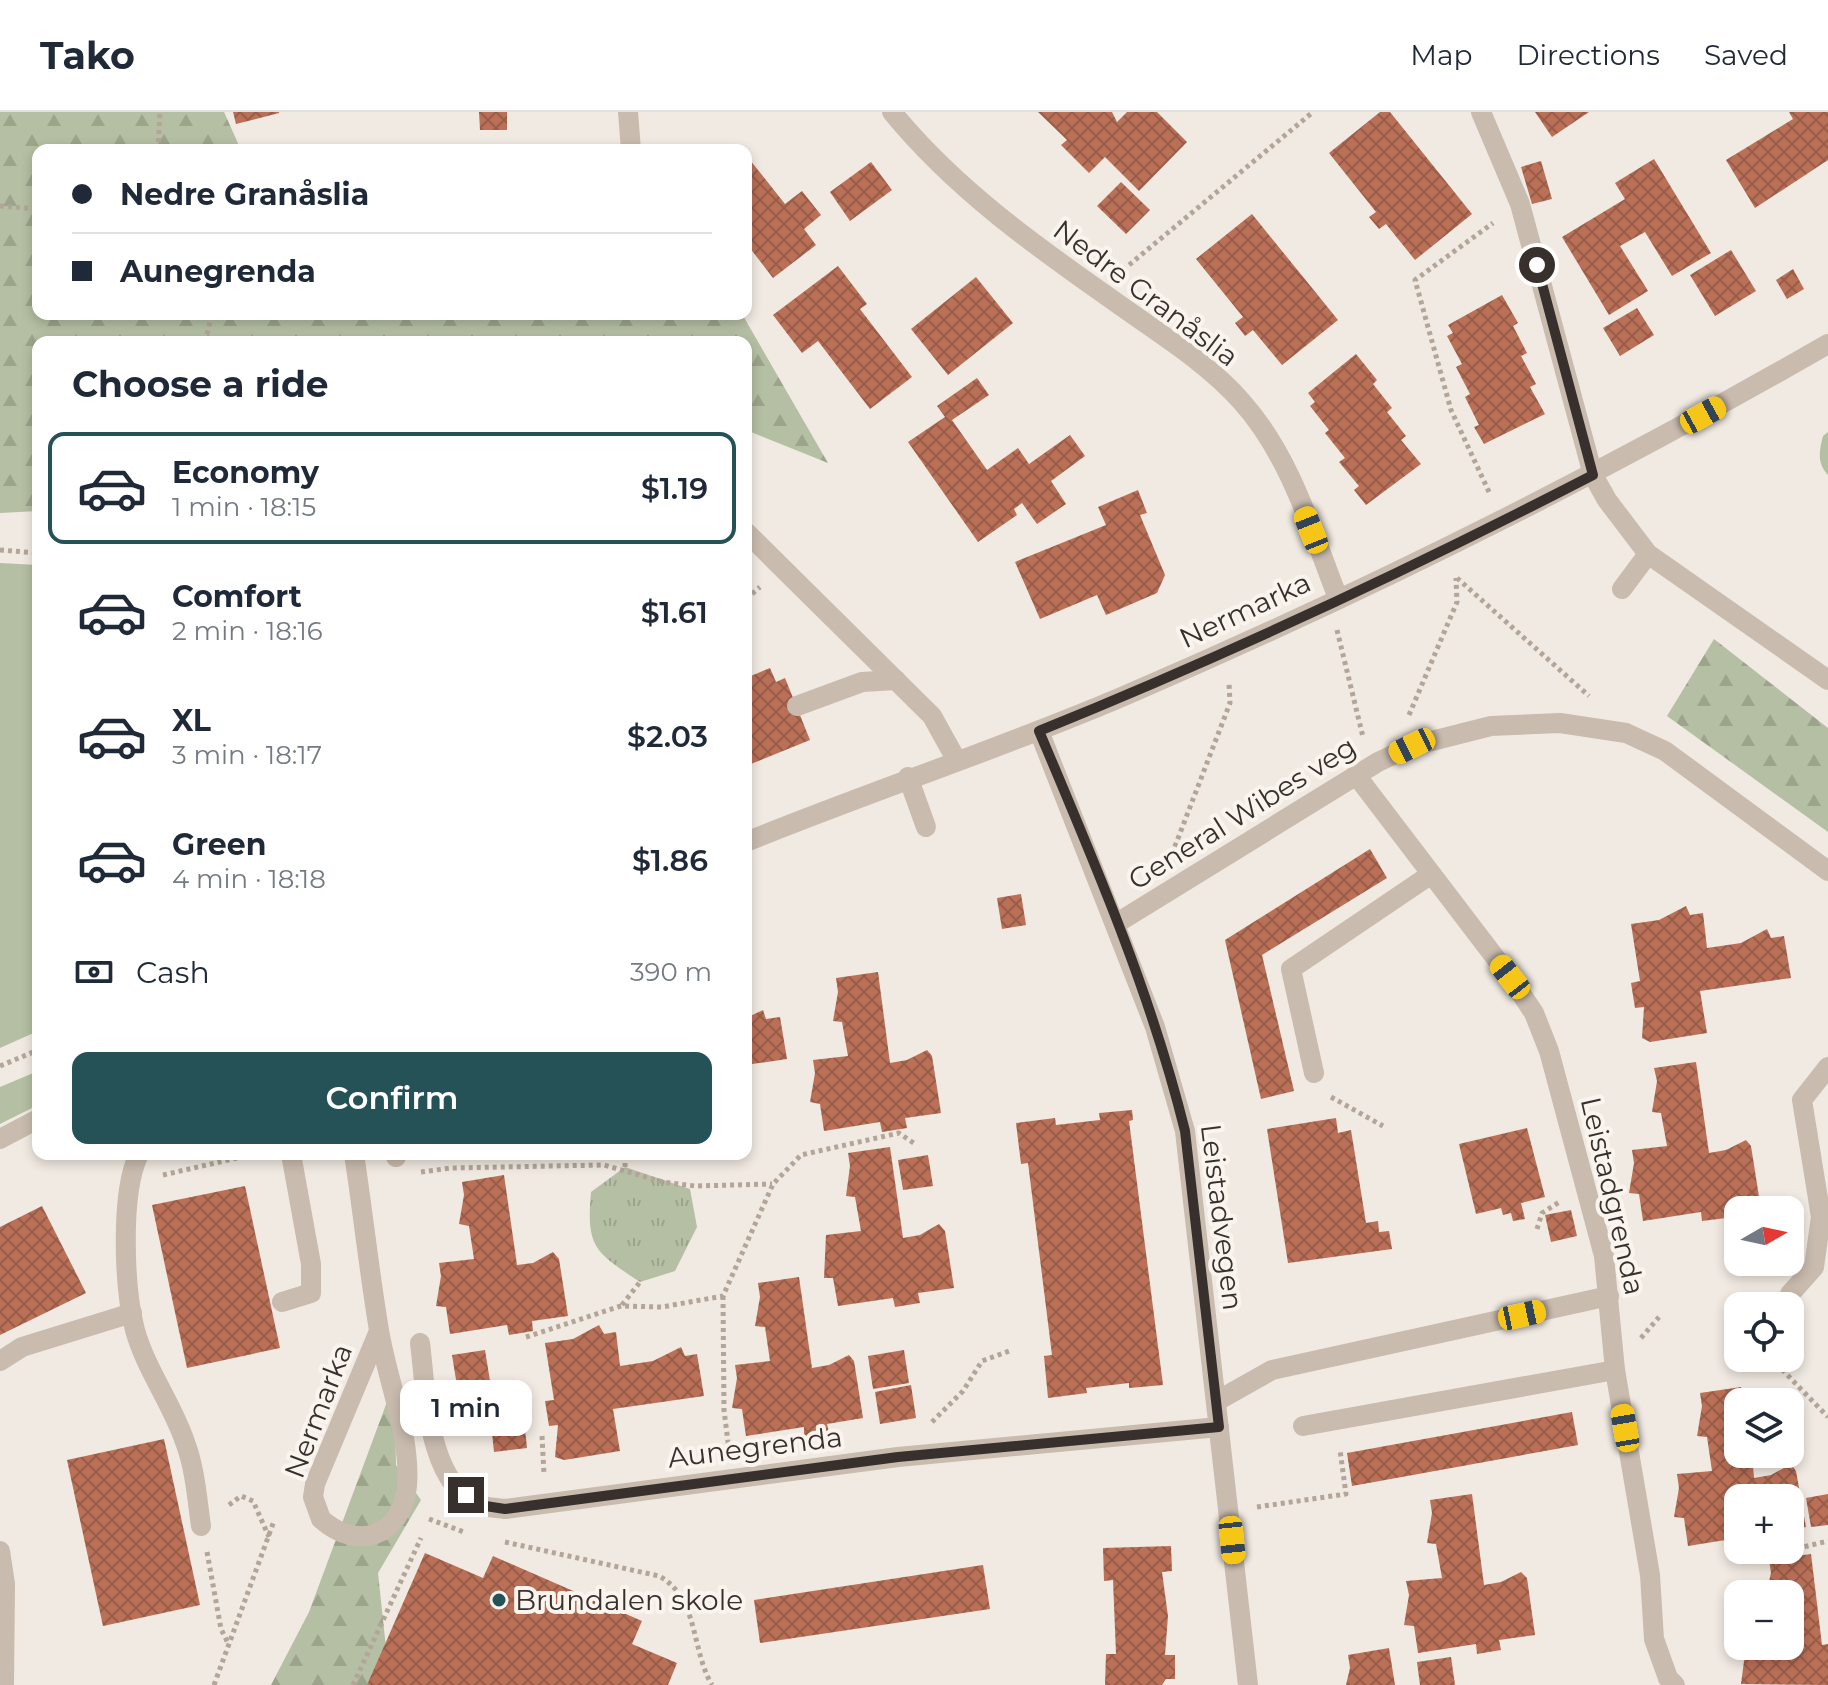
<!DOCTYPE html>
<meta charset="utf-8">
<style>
:root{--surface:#fff;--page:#f2f2f3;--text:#1f2937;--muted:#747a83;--line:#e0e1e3;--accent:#255256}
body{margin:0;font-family:Montserrat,sans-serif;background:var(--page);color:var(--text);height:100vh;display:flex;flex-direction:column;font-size:30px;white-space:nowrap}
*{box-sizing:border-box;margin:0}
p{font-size:26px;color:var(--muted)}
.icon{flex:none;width:44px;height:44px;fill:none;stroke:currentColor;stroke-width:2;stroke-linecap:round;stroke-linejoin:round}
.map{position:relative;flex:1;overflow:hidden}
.panel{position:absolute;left:32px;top:224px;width:720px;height:824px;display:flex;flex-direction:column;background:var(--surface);border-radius:16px;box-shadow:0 4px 12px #0003}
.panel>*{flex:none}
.guide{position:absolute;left:32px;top:32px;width:720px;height:176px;border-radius:16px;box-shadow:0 4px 12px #0003;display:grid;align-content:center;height:176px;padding:0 40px;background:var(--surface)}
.needle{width:52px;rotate:81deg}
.controls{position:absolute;left:1724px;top:1084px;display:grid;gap:16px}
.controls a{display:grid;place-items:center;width:80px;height:80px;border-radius:16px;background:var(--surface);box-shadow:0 4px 12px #0003;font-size:40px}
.end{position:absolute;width:36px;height:36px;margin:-18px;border:10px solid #38302c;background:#fff;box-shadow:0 0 0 4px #fff}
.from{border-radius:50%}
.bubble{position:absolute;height:56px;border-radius:16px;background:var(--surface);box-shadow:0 4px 12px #0003;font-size:26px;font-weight:600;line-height:56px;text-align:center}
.car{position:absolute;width:24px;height:48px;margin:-24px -12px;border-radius:10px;box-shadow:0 0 6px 2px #0007;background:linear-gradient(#f5c518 24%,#345 0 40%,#f5c518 0 76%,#345 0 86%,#f5c518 0)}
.guide b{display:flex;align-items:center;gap:28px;height:76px;font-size:30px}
.guide b+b{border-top:2px solid var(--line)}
.guide i{width:20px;height:20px;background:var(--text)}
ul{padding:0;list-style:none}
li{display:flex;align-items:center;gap:24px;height:112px;margin:0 16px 12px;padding:0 24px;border:4px solid transparent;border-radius:16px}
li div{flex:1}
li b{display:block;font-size:30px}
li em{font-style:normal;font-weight:600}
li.current{border-color:var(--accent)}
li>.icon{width:72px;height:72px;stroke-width:1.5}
h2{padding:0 40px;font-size:36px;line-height:96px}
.pay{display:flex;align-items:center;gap:20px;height:88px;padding:0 40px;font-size:30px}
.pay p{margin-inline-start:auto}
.primary-button{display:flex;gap:16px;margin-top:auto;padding:16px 40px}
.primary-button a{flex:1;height:92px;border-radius:16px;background:var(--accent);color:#fff;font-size:32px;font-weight:600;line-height:92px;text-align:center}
header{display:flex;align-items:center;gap:48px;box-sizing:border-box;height:112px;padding:0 40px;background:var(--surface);border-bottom:2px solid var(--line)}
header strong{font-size:38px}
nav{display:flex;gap:44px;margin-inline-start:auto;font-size:28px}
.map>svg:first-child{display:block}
.grass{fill:#b5bfa3}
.forest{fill:url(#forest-firs)}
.park{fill:url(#park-tufts)}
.building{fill:url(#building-cross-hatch)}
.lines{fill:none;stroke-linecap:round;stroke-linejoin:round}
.path{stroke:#b4a599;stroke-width:5;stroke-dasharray:4 4;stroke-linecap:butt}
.minor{stroke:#c9bbae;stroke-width:20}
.route{stroke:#38302c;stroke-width:10}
.poi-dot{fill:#255256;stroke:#f9f4ee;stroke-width:3}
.labels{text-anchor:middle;stroke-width:8;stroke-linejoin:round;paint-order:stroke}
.street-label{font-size:28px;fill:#38302c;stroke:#f9f4ee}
.poi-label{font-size:28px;fill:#38302c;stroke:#f9f4ee;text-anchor:start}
</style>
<header>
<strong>Tako</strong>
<nav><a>Map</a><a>Directions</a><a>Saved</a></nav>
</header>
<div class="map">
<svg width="1828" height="1573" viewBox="0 0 1828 1573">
<defs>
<pattern id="forest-firs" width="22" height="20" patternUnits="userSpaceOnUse" patternTransform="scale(2)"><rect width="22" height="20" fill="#b5bfa3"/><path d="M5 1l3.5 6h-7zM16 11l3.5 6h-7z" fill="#9ca48c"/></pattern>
<pattern id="park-tufts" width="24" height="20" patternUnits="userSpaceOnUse" patternTransform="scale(2)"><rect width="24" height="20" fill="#b5bfa3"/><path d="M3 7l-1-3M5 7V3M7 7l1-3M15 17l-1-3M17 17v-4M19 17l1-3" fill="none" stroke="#9ca48c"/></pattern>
<pattern id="building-cross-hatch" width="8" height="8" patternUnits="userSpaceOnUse" patternTransform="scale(2)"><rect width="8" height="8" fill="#ba7057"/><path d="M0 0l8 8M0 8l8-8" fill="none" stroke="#985c48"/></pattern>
</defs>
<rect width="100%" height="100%" fill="#f1eae2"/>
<!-- grass -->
<g class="grass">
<path d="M0,451l38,2v466l-38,17z"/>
<path d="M38,959v34l-38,19v-37z"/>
</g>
<!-- forest -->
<g class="forest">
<path d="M0,0h224l17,38h-203v164h704l86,149 -82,-33v-88h-708v169l-38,2z"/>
<path d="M1828,320v43c-11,-11 -9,-24 -5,-39z"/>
<path d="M1714,527l114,89v104l-161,-116z"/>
<path d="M394,1271l2,82 25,35 -43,73 12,112h-119l38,-73z"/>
</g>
<!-- park -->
<path class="park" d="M625,1055l65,22 7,38 -22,44 -35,11c-45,-30 -54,-34 -49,-90z"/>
<!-- building -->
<g class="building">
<path d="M233,0h46v1l-43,11z"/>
<path d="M479,0h28v18h-27z"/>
<path d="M1038,0h74l5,10 10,-10h30l30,30 -48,49 -34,-34 -16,16 -28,-28 6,-5z"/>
<path d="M1380,0h10l82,102 -57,46 -29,-36 -7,5 -10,-12 7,-5 -47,-59z"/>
<path d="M1535,0h54l-37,25z"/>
<path d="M1789,0h39v48l-73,48 -29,-48 67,-41z"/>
<path d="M746,43l39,49 17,-13 19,24 -17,14 12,16 -43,33 -27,-35z"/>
<path d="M1654,47l57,94 -39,23 -27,-44 -25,14 28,45 -39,24 -47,-78 63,-38 -10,-16z"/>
<path d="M1541,49l11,38 -20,5 -11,-37z"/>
<path d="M871,50l21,28 -42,31 -20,-29z"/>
<path d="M1121,70l29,28 -24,24 -29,-28z"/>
<path d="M1252,102l86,106 -56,45 -29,-35 -8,6 -10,-13 8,-6 -47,-58z"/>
<path d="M1731,138l25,41 -41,25 -25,-41z"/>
<path d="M838,154l29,38 -7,5 52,68 -42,32 -52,-68 -16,12 -29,-38z"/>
<path d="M1793,157l11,20 -17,10 -11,-19z"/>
<path d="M976,165l37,46 -65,52 -37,-46z"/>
<path d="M1502,183l16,28 -5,3 14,27 -6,3 15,28 -6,3 15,27 -61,30 -10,-17 5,-2 -14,-28 5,-3 -14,-27 6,-3 -15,-28 6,-3 -5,-8z"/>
<path d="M1637,196l17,27 -34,21 -17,-28z"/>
<path d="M1356,242l21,26 -4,4 19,24 -5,4 19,24 -5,4 20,24 -55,41 -12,-15 5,-4 -20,-24 6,-4 -20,-25 4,-3 -19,-24 5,-4 -7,-9z"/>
<path d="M977,266l12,17 -37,25 35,50 31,-22 11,16 41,-29 15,21 -34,25 15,23 -29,20 -15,-21 -8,6 3,6 -39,27 -70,-100 37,-25 -8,-11z"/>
<path d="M1138,378l9,23 -7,2 25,60 -8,18 -51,22 -9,-20 -57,24 -25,-57 91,-37 -8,-18z"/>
<path d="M770,556l6,14 9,-4 25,62 -64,26v-88z"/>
<path d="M1370,737l17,29 -125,77 32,136 -33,8 -36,-159z"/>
<path d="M1021,782l5,31 -24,4 -5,-31z"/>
<path d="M1686,794l4,9 13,-2 4,35 34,-5 26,-14 4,9 13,-2 7,42 -91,13 7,42 -57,9 -8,-4 2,-31 -9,1 -4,-25 9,-2 -9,-57 28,-4z"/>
<path d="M878,860l12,91 17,-3 20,-10 5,6 9,57 -36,5 2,10 -25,4 -2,-10 -56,9 -4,-27 -10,-2 5,-29 -2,-13 35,-4 -6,-34 -9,-1 5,-29 -2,-14z"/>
<path d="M763,898l3,9 14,-2 7,42 -41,6v-47z"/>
<path d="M1696,950l13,91 17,-3 20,-10 5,6 9,57 -35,6 1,9 -24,3 -1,-9 -58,9 -4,-27 -10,-1 5,-30 -2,-13 35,-4 -6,-33 -9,-1 5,-31 -3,-13z"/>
<path d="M1132,998l1,10 -4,1 34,264 -34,3v-5l-43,5 1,5 -39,5 -4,-42 8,-1 -24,-192 -7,1 -5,-41 39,-5 1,7 44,-5 -1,-7z"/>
<path d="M1336,1006l2,15 13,-3 15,93 12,-2 1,11 10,-1 3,18 -104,14 -21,-134z"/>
<path d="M1527,1016l18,69 -24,6 4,16 -12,2 -2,-8 -8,2 -2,-7 -25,6 -17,-70z"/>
<path d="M890,1035l13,91 17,-3 19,-11 6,7 9,57 -36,5 2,10 -25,4 -2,-9 -55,8 -5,-28h-9l2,-43 35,-4 -6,-34 -9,-1 4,-30 -2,-13z"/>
<path d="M928,1043l5,31 -30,4 -5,-30z"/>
<path d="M504,1063l13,90 16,-2 20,-11 6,7 9,57 -36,5 1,10 -24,4 -2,-10 -57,9 -4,-27 -10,-1 5,-30 -2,-13 35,-4 -5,-33 -10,-2 5,-29 -2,-13z"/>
<path d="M245,1074l35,162 -93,20 -35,-163z"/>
<path d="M42,1094l44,87 -86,42v-108z"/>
<path d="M1571,1098l6,26 -26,6 -6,-27z"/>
<path d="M799,1165l13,91 17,-3 20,-10 5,6 9,57 -36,6 2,9 -25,4v-10l-58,9 -4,-27 -10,-1 5,-30 -2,-13 35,-4 -5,-34 -10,-1 5,-29 -2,-14z"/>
<path d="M599,1213l5,9 12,-2 4,34 33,-5 28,-14 4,9 12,-2 7,42 -91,13 7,42 -56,9 -9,-3 3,-32 -9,1 -4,-25 9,-1 -9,-57 28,-4z"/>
<path d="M485,1238l6,37 -33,5 -6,-37z"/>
<path d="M904,1238l5,33 -36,6 -5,-33z"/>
<path d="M911,1273l5,33 -36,6 -5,-32z"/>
<path d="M1741,1275l3,15h-6v52h14l2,24 17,-3 20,-11 5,7 10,56 -16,3v-32h-52v40l-50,8 -4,-28 -10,-1 5,-29 -2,-14 35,-3 -5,-34 -10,-1 5,-30 -2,-13z"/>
<path d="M523,1298l4,38 -33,4 -4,-38z"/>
<path d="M1572,1300l6,33 -226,41 -5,-33z"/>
<path d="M164,1327l36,166 -97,21 -36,-166z"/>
<path d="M1472,1382l12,91 17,-3 20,-10 6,6 8,57 -36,5 2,10 -24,4 -1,-10 -58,9 -4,-27 -10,-1 5,-30 -3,-14 36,-3 -6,-34 -9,-1 5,-30 -2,-13z"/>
<path d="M1828,1382v31l-17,2 -5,-29z"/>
<path d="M1171,1434l1,25 -10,1 6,44 -3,39h10v24h-9l-4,6h-57l1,-31h10l-3,-74 -9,1 -1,-33z"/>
<path d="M425,1441l58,25 10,-22 149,65 -10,23 45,19 -9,22h-301z"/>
<path d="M1811,1442l11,91 6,-1v41l-87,-1 5,-38h44v-52h-24l5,-21 -2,-13z"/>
<path d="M983,1453l7,44 -230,34 -6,-43z"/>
<path d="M1389,1536l6,37h-49l4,-17 -2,-13z"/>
<path d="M1451,1545l4,28h-35l-3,-23z"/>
</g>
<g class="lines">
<!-- path -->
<g class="path">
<path d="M158,38l2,-38"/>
<path d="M0,94l38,3"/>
<path d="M1123,158l190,-158"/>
<path d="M205,230l7,-28"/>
<path d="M1489,380l-38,-82 -36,-130 78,-57"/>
<path d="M0,438l38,3"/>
<path d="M1457,466l132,118"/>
<path d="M746,487l14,-12"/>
<path d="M1337,518l26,107"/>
<path d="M1409,603l48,-113 -1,-24"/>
<path d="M1172,742l58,-151 -1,-20"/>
<path d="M0,954l38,-16"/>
<path d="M1331,985l52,29"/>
<path d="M625,1055v-13"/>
<path d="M421,1060l30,-4 153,-3 59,17 32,4 77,-2"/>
<path d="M163,1063l87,-20 12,3"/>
<path d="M1537,1117l5,-16 19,-12"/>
<path d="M723,1184l1,114 5,40"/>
<path d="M622,1193l18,-23"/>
<path d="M526,1225l95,-31 41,1 61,-11 50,-112 28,-29 98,-22 16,11"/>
<path d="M1641,1226l18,-21"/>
<path d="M1771,1246l57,59"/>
<path d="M932,1310l31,-31 19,-30 30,-11"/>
<path d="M542,1324l2,38"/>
<path d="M229,1393l12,-9 12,5 16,36"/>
<path d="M1257,1395l89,-13 -6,-44"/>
<path d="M429,1407l35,13"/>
<path d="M505,1430l154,34c40,22 32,74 53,109"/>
<path d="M207,1440l14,77 8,16"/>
<path d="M1758,1446l70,-17"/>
<path d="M214,1573l60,-164"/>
<path d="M353,1573l68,-147"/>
</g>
<!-- minor -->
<g class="minor">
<path d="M628,0l3,38"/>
<path d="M892,0c62,76 142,133 222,189 43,31 93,61 128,101 49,55 70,130 96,196"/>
<path d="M1481,0l39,92 73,271 14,25 41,54 180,126"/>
<path d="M746,420l186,184 25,45"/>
<path d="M1622,477l26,-35"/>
<path d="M797,594l65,-24 34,-2"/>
<path d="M1039,619l116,296 30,104 63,554"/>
<path d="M1356,663l154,202 24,36 15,38 55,205 11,114 35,205 4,64 14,39 7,7"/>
<path d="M908,665l18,50"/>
<path d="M746,730c125,-51 254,-93 378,-146 242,-104 476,-221 704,-352"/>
<path d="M1117,811l261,-161 34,-16 79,-20 69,-3 66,10 39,18 163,120"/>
<path d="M1314,961l-23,-104 139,-94"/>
<path d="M0,1027l38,-20"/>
<path d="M139,1042c-19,38 -15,134 -4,176 11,40 37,73 50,112 10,26 12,56 16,84"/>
<path d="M354,1042c9,58 15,117 25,176 8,50 32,105 28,156 -5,50 -49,66 -86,33l-8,-22 2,-13 64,-153"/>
<path d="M395,1042l1,3"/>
<path d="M1790,1182l24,-27 7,-50 -19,-117 26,-33"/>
<path d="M282,1190l29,-9v-29l-20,-110"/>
<path d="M420,1231c6,47 7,143 61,162 7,3 17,3 24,4l393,-52 321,-30"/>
<path d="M0,1249l22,-14 110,-34"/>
<path d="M1217,1289l55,-31 337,-74"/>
<path d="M1303,1314l312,-56"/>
<path d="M0,1439l5,33 -1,101"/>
</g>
</g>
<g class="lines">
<!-- route -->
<path class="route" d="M466,1383l13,10 26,4 393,-52 321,-30 -34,-296c-34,-138 -91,-270 -146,-400 188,-76 374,-163 554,-256l-56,-210"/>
</g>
<!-- markers -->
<circle class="poi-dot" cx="499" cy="1488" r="8"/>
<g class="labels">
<!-- street labels -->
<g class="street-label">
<text transform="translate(1146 181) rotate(37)" y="10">Nedre Granåslia</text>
<text transform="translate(1245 498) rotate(-25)" y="10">Nermarka</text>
<text transform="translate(1242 701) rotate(-32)" y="10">General Wibes veg</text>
<text transform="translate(1613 1084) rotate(77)" y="10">Leistadgrenda</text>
<text transform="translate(1222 1105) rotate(83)" y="10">Leistadvegen</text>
<text transform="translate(318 1299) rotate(-69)" y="10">Nermarka</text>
<text transform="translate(755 1335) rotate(-7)" y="10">Aunegrenda</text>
</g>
<!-- poi labels -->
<g class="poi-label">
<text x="515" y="1498">Brundalen skole</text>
</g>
</g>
</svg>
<div class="controls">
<a><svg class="needle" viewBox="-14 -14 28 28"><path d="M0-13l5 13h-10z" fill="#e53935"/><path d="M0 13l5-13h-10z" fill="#747a83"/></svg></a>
<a><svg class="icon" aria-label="locate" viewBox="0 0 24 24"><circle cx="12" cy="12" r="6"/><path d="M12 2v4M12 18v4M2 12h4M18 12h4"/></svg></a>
<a><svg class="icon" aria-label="layers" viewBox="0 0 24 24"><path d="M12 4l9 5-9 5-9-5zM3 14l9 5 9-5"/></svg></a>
<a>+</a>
<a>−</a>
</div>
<i class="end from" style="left:1537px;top:153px"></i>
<i class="end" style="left:466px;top:1383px"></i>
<div class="bubble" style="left:400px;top:1268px;width:132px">1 min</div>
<i class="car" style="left:1703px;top:303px;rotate:61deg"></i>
<i class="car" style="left:1311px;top:418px;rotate:338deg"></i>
<i class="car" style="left:1412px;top:634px;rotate:244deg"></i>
<i class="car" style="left:1510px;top:865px;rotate:322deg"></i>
<i class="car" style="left:1522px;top:1203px;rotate:78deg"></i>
<i class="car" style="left:1625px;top:1316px;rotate:350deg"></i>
<i class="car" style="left:1232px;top:1428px;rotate:174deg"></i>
<div class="guide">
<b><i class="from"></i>Nedre Granåslia</b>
<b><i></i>Aunegrenda</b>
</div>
<section class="panel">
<h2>Choose a ride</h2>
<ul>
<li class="current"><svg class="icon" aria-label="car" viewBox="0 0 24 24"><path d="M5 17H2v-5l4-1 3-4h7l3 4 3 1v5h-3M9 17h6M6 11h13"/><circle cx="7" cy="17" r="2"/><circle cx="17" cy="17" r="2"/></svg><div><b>Economy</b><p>1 min · 18:15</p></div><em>$1.19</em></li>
<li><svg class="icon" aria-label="car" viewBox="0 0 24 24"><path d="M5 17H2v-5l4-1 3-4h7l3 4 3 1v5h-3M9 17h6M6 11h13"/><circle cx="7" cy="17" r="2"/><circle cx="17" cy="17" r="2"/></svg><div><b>Comfort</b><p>2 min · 18:16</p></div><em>$1.61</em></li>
<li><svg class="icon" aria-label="car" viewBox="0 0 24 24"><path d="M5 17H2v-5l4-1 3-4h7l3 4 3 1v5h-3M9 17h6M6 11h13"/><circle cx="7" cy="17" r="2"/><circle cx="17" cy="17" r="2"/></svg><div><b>XL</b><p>3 min · 18:17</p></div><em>$2.03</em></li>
<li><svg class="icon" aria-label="car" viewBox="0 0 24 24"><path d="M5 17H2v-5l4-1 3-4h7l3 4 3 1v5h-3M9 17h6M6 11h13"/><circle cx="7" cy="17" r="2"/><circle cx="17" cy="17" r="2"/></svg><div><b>Green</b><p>4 min · 18:18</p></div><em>$1.86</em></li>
</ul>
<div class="pay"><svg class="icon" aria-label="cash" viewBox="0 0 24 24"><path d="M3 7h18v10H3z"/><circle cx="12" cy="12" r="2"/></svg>Cash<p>390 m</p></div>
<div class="primary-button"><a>Confirm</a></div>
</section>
</div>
